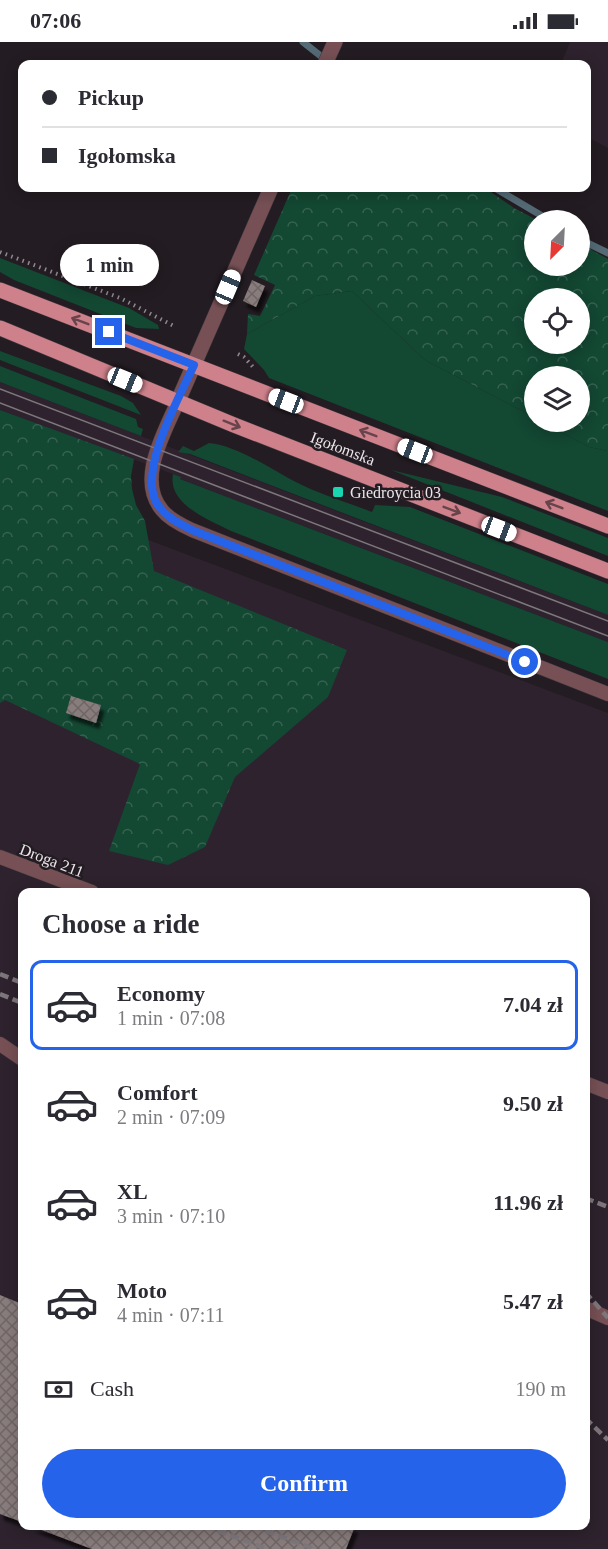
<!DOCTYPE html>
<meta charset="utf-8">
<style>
:root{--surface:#fff;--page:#f7f7f7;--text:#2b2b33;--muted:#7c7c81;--line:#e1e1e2;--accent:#2563eb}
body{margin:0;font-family:Georgia,serif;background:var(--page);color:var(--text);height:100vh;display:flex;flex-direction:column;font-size:22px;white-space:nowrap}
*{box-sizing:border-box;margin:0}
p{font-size:20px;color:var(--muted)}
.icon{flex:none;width:33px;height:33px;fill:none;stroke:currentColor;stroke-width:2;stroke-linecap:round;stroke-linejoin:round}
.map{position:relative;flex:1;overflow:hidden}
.side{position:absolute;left:18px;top:846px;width:572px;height:642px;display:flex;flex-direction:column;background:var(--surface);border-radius:12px;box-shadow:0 3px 15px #0003}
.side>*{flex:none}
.banner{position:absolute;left:18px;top:18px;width:573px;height:132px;border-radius:12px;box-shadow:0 3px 15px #0003;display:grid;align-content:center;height:132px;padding:0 24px;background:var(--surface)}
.needle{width:39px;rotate:204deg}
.tools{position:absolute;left:524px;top:168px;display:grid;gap:12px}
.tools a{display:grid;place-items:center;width:66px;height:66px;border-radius:50%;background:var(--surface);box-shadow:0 3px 15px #0003;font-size:30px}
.end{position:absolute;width:27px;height:27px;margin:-14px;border:8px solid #2563eb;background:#fff;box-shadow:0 0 0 3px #fff}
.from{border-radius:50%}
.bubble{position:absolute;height:42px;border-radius:21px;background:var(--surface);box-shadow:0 3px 15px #0003;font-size:20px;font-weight:600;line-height:42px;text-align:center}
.car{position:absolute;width:18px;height:36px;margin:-18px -9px;border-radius:8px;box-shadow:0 0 4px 2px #0007;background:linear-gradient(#fff 24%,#345 0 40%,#fff 0 76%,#345 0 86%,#fff 0)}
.banner b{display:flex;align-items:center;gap:21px;height:57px;font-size:22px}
.banner b+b{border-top:2px solid var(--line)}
.banner i{width:15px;height:15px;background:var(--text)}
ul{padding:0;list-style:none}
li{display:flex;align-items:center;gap:18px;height:90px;margin:0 12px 9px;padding:0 12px;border:3px solid transparent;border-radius:12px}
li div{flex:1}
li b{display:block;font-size:22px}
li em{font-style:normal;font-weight:600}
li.on{border-color:var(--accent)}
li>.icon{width:54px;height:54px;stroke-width:1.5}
h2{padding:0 24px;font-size:27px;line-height:72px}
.pay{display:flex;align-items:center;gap:15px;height:66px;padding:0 24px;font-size:22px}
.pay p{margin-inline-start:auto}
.primary-button{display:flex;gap:12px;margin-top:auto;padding:12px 24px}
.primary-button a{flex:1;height:69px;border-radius:36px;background:var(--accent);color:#fff;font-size:24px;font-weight:600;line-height:69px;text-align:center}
.status{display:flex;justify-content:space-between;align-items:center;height:42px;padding:0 30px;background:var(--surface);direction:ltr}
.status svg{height:16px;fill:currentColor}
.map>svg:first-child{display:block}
.built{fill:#2d222d;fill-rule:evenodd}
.green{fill:#134833}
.forest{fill:url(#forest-crowns);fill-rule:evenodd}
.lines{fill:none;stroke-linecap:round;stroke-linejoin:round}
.stream{stroke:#546a75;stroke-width:7}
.building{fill:url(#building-cross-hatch);filter:url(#shadow)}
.service-casing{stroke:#3f383e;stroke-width:15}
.tertiary-casing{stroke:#3f383e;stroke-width:16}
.primary-casing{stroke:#3f383e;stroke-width:16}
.path{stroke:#908a8f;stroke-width:4;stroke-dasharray:1.5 4.5;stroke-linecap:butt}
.service{stroke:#765055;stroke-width:14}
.tertiary{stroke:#765055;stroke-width:15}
.primary{stroke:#ce818b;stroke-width:15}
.tram{stroke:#7d777c;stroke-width:1.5}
.rail{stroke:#7d777c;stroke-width:4.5;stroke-dasharray:9 4.5;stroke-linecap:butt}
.oneway{stroke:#67444c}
.route{stroke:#2563eb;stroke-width:8}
.poi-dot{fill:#1ad5b2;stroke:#231c22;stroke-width:2}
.labels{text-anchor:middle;stroke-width:5;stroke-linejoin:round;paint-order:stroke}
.street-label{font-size:16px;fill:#ebe6ea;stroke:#231c22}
.poi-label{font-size:16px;fill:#ebe6ea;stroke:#231c22;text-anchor:start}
</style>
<div class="status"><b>07:06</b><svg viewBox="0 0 49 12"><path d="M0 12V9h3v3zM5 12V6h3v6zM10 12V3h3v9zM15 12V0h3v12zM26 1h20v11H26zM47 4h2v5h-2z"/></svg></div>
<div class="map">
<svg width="608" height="1507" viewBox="0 0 608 1507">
<defs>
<pattern id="forest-crowns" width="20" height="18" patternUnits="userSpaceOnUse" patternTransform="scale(1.5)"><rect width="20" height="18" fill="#134833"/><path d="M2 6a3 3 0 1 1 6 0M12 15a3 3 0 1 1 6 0" fill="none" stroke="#366251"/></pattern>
<pattern id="building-cross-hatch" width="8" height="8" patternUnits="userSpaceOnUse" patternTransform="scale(1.5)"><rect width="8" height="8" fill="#897c7c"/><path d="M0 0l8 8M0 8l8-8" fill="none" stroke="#6e6666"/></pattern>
<filter id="shadow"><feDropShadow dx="3.5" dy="6" stdDeviation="1.5" flood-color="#0009"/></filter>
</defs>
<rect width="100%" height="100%" fill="#231c22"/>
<!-- built -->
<g class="built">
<path d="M570,0h38v106l-21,-11 -1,-73h-25z"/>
<path d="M0,340l608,233v27l-428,-163v-2l-7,-3 -173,-64z"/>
<path d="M0,442l608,229v836h-608zM22,850h563v634h-563z"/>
</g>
<!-- green -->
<g class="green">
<path d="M0,216l129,50 29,17 1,4 -23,-1 -122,-48 -14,-8z"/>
<path d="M352,249l73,69 109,57v5h8l47,25 19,4v60l-339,-133 -5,-8 -20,-21 3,-15 68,-38z"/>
<path d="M0,309l121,45 12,7 8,12 -141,-55z"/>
<path d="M0,324l136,53 2,8 5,2 -2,7 -141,-54z"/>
<path d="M209,401c31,3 65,29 93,42 23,11 47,18 70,27l3,-7 35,2 198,77v31l-418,-161 -12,-2 5,-6 11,5z"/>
<path d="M391,428l111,27 106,41v18z"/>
<path d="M173,432l8,3 -1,2 428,163v37l-377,-148c-22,-11 -64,-27 -58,-57z"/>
</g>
<!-- forest -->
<g class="forest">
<path d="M292,146h193l29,20 23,12h-3v46h45v-23l29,16v192l-19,-4 -47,-25h37v-46h-45v41l-109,-57 -73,-69 -37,5 -68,38 1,-20 12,2 15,-31 -21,-10zM534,256h45v46h-45z"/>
<path d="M0,368l134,49 -3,17 1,13 4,16 9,16 9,50 193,79 -19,47 -93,80 -30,70 -37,18 -59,-14 31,-87 -135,-64 -5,3z"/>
</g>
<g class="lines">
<!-- stream -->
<g class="stream">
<path d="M303,0l24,19"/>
<path d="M495,146l54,32"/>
<path d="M579,197l29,14"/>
</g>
</g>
<!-- building -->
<g class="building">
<path d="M252,238l13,6 -9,21 -13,-6z"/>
<path d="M71,654l30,9 -5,18 -30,-10z"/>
<path d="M0,1253l22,9v218l-22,-8z"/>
<path d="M31,1484h324l-9,23h-254z"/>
</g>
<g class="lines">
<defs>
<g id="service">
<path d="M178,359c-13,31 -42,78 -16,109 7,9 19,15 30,20l416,164"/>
<path d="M0,815l92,35"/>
<path d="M0,1002l22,15"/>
<path d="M585,1041l23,9"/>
<path d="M585,1266l23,10"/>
</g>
<g id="tertiary">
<path d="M325,22l10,-22"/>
<path d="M178,359l93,-213"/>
</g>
<g id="primary">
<path d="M0,248l608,236"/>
<path d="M0,286l234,97 374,146"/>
</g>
</defs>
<!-- service casing -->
<use href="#service" class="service-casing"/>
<!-- tertiary casing -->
<use href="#tertiary" class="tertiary-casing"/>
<!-- primary casing -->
<use href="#primary" class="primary-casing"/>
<!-- path -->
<g class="path">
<path d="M0,210l120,46 54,28"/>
<path d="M238,312l6,3 9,10"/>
</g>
<!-- service -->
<use href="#service" class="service"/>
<!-- tertiary -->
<use href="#tertiary" class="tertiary"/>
<!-- primary -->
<use href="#primary" class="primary"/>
<!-- tram -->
<g class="tram">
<path d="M0,347l608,232"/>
<path d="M0,361l608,233"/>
</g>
<!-- rail -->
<g class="rail">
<path d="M0,932l22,9"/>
<path d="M0,952l22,9"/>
<path d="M585,1156l23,9"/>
<path d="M585,1250l23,26"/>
<path d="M585,1376l23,22"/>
<path d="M205,1484l62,23"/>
<path d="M253,1484l61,23"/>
</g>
</g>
<!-- one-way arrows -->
<defs><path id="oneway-shaft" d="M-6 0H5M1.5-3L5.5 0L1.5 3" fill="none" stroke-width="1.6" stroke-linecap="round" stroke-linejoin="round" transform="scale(1.5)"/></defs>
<g class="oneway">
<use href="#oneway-shaft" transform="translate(80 279) rotate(-159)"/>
<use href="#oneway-shaft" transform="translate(232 382) rotate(22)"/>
<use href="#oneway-shaft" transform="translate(368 391) rotate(-159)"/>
<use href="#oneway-shaft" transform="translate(554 463) rotate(-159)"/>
<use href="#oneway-shaft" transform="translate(452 468) rotate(21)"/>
</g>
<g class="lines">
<!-- route -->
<path class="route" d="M109,290l85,33c-15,33 -55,103 -38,137 8,14 22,21 36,28l333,132"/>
</g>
<!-- markers -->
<rect class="poi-dot" x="332" y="444" width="12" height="12" rx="3"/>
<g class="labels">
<!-- street labels -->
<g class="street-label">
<text transform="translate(343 406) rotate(21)" y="6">Igołomska</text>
<text transform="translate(52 818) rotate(21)" y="6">Droga 211</text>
</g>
<!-- poi labels -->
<g class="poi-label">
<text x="350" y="456">Giedroycia 03</text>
</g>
</g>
</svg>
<div class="tools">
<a><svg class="needle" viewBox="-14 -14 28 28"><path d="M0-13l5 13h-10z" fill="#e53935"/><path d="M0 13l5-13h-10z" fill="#7c7c81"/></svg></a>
<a><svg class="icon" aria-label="locate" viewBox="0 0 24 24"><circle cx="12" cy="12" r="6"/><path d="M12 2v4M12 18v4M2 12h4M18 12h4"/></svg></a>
<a><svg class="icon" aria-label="layers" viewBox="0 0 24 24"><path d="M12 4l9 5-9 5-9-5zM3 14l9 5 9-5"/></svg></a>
</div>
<i class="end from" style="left:525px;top:620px"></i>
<i class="end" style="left:109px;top:290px"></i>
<div class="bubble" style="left:60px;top:202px;width:99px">1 min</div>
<i class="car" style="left:228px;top:245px;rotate:23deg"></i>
<i class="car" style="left:125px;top:338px;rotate:112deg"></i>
<i class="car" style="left:286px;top:359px;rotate:291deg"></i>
<i class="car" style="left:415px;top:409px;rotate:291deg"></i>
<i class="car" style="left:499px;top:487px;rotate:111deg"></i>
<div class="banner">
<b><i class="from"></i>Pickup</b>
<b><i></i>Igołomska</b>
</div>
<section class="side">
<h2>Choose a ride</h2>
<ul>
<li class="on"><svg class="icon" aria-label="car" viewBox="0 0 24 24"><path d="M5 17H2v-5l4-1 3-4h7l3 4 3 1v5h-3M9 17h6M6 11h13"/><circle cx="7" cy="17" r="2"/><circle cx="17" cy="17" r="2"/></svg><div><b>Economy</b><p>1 min · 07:08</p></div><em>7.04 zł</em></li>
<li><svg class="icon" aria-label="car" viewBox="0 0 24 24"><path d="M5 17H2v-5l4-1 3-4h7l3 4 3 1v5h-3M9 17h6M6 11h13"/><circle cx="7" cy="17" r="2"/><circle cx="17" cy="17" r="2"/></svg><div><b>Comfort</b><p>2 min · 07:09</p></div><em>9.50 zł</em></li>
<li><svg class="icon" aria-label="car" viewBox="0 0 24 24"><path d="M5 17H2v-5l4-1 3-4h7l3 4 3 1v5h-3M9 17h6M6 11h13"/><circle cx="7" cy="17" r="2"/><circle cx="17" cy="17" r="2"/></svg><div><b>XL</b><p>3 min · 07:10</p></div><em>11.96 zł</em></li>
<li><svg class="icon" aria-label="car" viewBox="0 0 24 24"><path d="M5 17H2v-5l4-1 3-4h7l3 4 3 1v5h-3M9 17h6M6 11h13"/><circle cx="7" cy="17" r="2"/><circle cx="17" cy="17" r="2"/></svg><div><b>Moto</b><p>4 min · 07:11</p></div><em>5.47 zł</em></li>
</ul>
<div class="pay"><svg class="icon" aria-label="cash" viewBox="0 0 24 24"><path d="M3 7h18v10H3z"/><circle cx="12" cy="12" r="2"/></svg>Cash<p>190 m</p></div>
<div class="primary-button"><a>Confirm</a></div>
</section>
</div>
